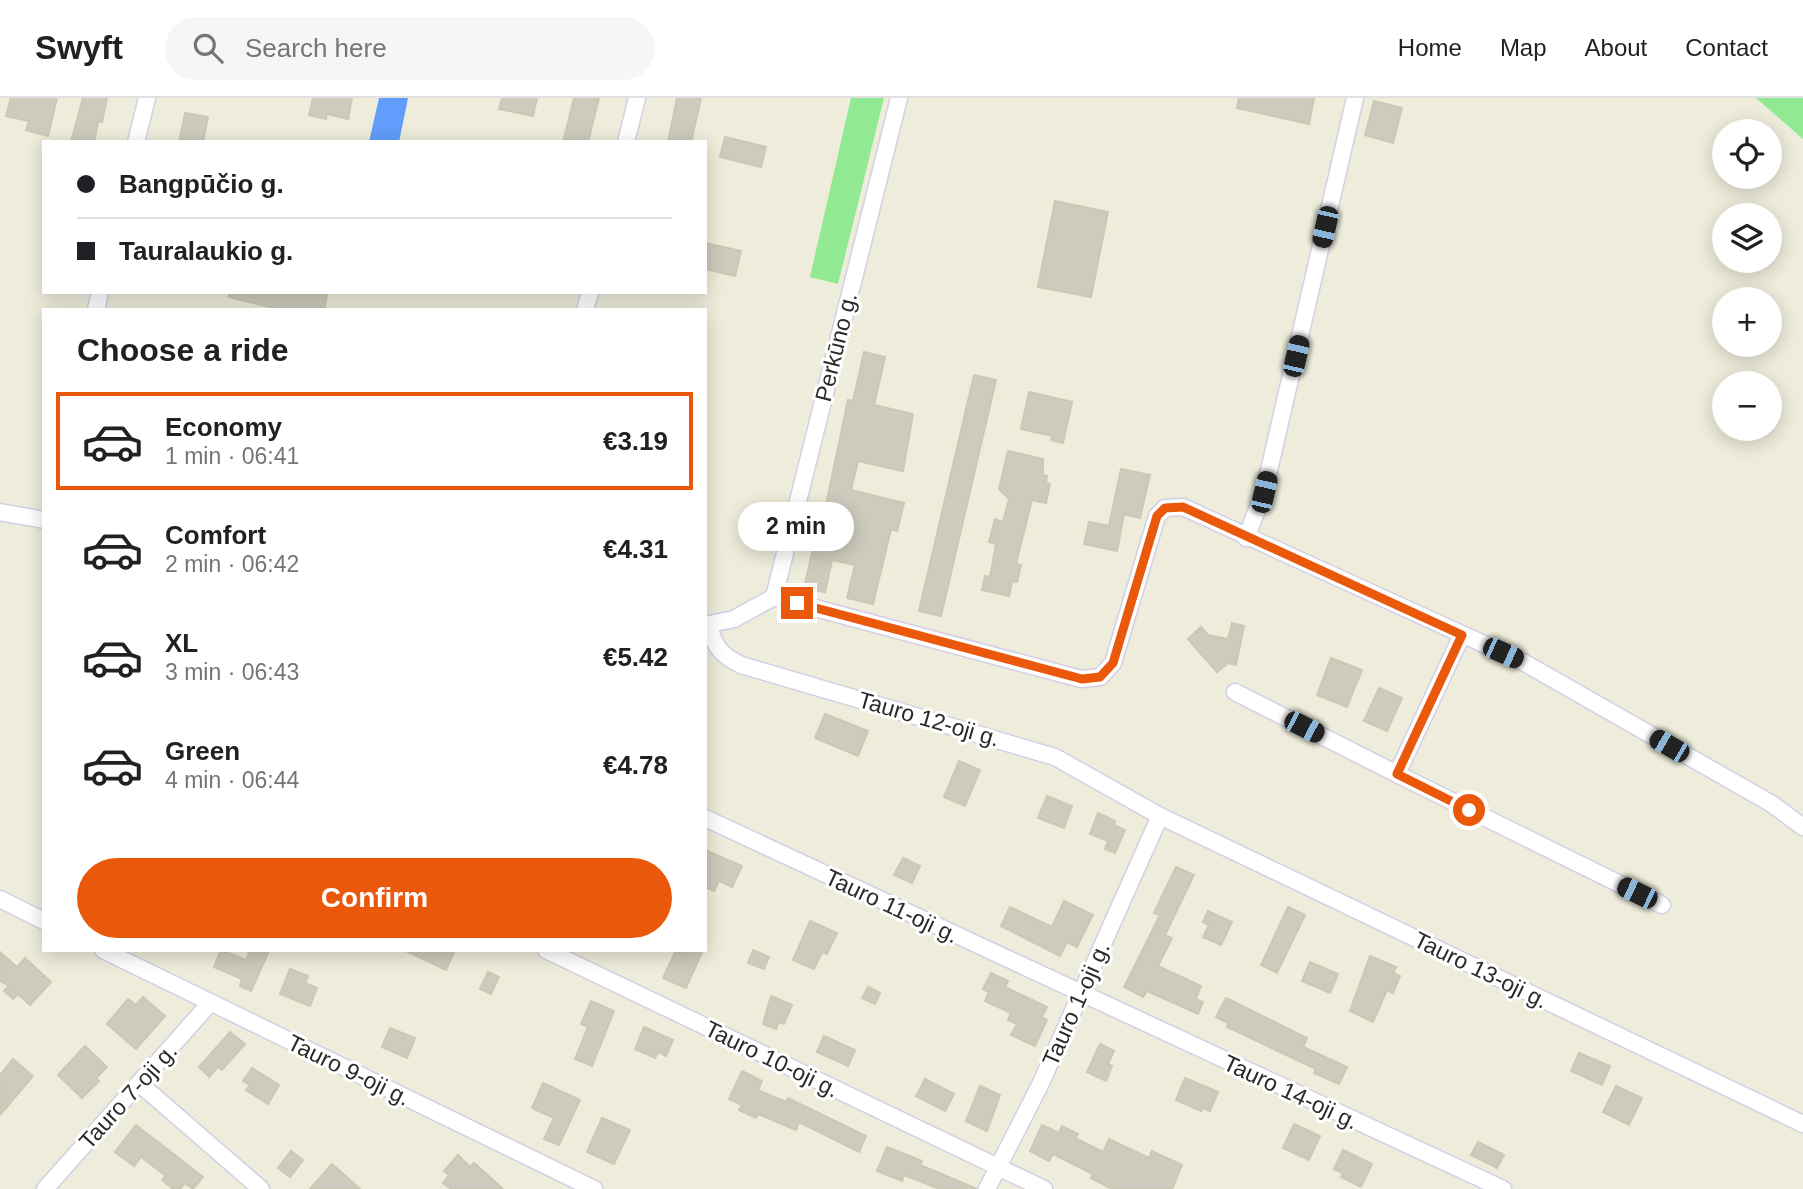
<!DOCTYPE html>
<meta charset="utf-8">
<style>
:root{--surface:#fff;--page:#f6f6f6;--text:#202124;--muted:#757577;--line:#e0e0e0;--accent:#ea580c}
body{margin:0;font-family:Helvetica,sans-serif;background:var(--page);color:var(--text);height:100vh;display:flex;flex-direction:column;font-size:26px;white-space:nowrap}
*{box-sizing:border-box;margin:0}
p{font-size:23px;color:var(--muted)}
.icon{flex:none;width:38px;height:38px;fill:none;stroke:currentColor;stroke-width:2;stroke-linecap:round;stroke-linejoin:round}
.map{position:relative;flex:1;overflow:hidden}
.sheet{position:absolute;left:42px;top:210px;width:665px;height:644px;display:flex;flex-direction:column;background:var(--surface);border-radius:0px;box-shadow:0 4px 18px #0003}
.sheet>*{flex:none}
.top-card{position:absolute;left:42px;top:42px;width:665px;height:154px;border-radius:0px;box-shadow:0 4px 18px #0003;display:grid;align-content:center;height:154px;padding:0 35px;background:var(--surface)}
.controls{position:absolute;left:1712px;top:21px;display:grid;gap:14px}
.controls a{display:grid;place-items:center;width:70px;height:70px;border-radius:50%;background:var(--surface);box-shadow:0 4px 18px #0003;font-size:35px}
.end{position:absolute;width:32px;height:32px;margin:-16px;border:9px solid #ea580c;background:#fff;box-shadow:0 0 0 4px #fff}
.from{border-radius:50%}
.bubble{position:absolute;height:49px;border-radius:24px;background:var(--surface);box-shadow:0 4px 18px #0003;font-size:23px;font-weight:700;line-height:49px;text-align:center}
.car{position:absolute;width:21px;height:42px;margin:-21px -10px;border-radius:9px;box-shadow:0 0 5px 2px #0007;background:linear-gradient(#222 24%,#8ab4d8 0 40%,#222 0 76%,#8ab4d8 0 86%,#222 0)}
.top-card b{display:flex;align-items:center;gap:24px;height:66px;font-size:26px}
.top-card b+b{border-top:2px solid var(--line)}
.top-card i{width:18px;height:18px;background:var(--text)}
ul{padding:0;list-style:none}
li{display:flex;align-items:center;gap:21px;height:98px;margin:0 14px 10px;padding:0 21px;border:4px solid transparent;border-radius:0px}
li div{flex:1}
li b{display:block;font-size:26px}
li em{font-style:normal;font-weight:700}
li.current{border-color:var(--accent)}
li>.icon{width:63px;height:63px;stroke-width:1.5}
h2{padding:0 35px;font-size:32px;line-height:84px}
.button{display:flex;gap:14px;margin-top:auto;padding:14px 35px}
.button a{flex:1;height:80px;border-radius:42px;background:var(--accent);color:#fff;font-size:28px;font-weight:700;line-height:80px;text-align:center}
header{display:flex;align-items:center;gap:42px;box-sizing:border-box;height:98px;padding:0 35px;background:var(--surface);border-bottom:2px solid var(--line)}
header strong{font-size:33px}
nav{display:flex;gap:38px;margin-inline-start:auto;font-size:24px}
.search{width:490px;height:63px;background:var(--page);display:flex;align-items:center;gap:18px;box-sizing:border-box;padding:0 24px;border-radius:38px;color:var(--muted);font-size:26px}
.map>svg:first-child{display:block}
.green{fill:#91ea91}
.water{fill:#629dfb}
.building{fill:#cccbbd;stroke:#c9c9b4;stroke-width:2}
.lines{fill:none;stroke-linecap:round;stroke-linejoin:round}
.street-casing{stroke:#d3cfe5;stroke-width:19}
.street{stroke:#fff;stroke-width:16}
.route{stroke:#ea580c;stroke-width:9}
.labels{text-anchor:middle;stroke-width:6;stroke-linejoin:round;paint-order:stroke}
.street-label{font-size:23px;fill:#2a2a2a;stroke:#fff}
</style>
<header>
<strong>Swyft</strong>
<div class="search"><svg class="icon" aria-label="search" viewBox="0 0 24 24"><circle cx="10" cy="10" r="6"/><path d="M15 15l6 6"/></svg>Search here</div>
<nav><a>Home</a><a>Map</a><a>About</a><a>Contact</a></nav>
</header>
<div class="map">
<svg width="1803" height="1091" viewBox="0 0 1803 1091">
<rect width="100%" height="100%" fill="#eeecda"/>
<!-- green -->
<g class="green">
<path d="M851,0h33l-46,186 -28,-7z"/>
<path d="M1756,0h47v41z"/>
</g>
<!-- water -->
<path class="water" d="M379,0h29l-9,44h-30z"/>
<!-- building -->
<g class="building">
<path d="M11,0h46l-9,38 -22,-6 3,-9 -23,-5z"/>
<path d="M83,0h24l-5,24h-4l-4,20h-23z"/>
<path d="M313,0h39l-4,21 -21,-5 -1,5 -17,-4z"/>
<path d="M502,0h35l-4,18 -34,-7z"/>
<path d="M574,0h25l-11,44h-25z"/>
<path d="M677,0h24l-10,44h-23z"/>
<path d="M1239,0h75l-5,26 -72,-16z"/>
<path d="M1374,3l28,7 -9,35 -28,-8z"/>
<path d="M185,15l23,4 -5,25h-24z"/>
<path d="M725,39l41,10 -5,20 -41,-10z"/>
<path d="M1055,103l53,11 -17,85 -53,-10z"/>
<path d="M705,145l36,8 -6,25 -30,-7z"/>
<path d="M229,194h86l12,3 -3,15h-42l-53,-13z"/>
<path d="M864,254l21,5 -11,48 39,9 -10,57 -45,-10 -7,29 53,13 -7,28 -6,-2 -18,75 -26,-6 8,-33 -23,-5 -7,32 -21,-4 19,-83h3l22,-105 5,1z"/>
<path d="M974,277l22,5 -55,236 -22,-5z"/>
<path d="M1029,294l43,10 -9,41 -12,-3 1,-4 -31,-7z"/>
<path d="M1008,353l35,8v16l4,1 -1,7 4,1 -4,19 -14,-3 -16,64 5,1 -4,17 -5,-1 -3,15 -27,-6 3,-14 5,1 6,-33 -7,-2 6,-23 8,3 6,-23 -10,-10z"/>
<path d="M1121,371l29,6 -10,43 -16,-4 -7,37 -33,-7 5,-22 20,4z"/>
<path d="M1232,525l12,3 -8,39 -8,-2 -11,9 -29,-33 13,-12 7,8 20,4z"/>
<path d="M1331,560l31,12 -15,37 -30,-12z"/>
<path d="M1379,590l23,10 -15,33 -23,-10z"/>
<path d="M825,616l43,17 -10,25 -43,-18z"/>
<path d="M959,663l21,9 -15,36 -21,-9z"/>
<path d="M1047,698l25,10 -8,22 -26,-10z"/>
<path d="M1098,715l17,8 -1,4 11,5 -10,23 -10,-4 3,-8 -18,-7z"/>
<path d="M705,752l37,16 -10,21 -13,-6 -5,10 -9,-4z"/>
<path d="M903,760l17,8 -8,17 -18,-8z"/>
<path d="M1176,769l18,8 -29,60 7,3 -14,28 43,20 -5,13 7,3 -5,12 -51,-23 -4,6 -19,-10 36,-72 -6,-2z"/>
<path d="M1064,803l29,14 -16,32 -10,-5 -7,14 -59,-30 9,-19 42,20z"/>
<path d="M1288,809l17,8 -28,58 -16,-8z"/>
<path d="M1208,813l24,11 -11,23 -18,-8 6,-12 -6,-3z"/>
<path d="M810,823l27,12 -10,21 -5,-2 -8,17 -21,-9z"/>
<path d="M221,852l25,10 4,-10 18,3 -17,38 -11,-5 2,-7 -28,-12z"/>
<path d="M404,852h51l-9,20z"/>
<path d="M676,852h27l-17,38 -23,-10z"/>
<path d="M753,852l16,7 -5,12 -16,-6z"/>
<path d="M0,854l17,15 8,-9 26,24 -21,23 -12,-11 -5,5 -9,-8 5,-5 -9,-5z"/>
<path d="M1370,858l26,11 -3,6 7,3 -7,17 -6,-3 -14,32 -23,-11z"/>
<path d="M1310,864l28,12 -8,19 -28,-12z"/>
<path d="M290,871l18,7 -3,7 12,5 -7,18 -30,-12z"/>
<path d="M488,874l11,5 -8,17 -11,-5z"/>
<path d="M991,875l17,8 -3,6 42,20 -5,10 5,3 -12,26 -24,-11 6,-11 -9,-4 3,-7 -26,-12 4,-9 -6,-3z"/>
<path d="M868,889l12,6 -5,11 -13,-6z"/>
<path d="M771,898l21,9 -8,19 -5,-2 -3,7 -13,-5z"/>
<path d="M143,899l22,19 -29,33 -29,-25 21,-25 8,6z"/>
<path d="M1226,900l81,40 -4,9 44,20 -8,17 -25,-11 2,-4 -89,-42 1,-4 -12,-6z"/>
<path d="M591,903l23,10 -22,55 -17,-7 13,-32 -7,-3z"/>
<path d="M644,929l29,13 -7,16 -8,-4 -3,6 -20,-9z"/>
<path d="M390,930l25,10 -8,20 -25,-11z"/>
<path d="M230,934l15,12 -23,26 -4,-3 -9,10 -10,-10z"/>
<path d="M824,938l31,14 -7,16 -31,-14z"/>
<path d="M1100,946l14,7 -6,13 4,2 -6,15 -19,-9z"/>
<path d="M85,948l22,21 -11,11 3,3 -17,17 -24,-23z"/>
<path d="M1579,955l31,13 -8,19 -31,-14z"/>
<path d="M13,961l20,17 -33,39v-40z"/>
<path d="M252,970l27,17 -11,19 -22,-14 4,-5 -7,-4z"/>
<path d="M742,973l20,10 -4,9 28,12 2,-4 78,38 -7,16 -60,-30 -3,8 -38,-16 -2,4 -17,-8 3,-5 -13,-6z"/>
<path d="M1185,980l33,14 -8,19 -8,-3 -1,3 -25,-11z"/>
<path d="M925,981l29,15 -9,17 -29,-15z"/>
<path d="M543,985l37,17 -21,45 -15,-6 10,-21 -22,-10z"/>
<path d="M980,988l20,9 -13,36 -21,-10z"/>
<path d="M1616,988l26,12 -13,27 -26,-13z"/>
<path d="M602,1020l28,12 -16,34 -27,-12z"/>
<path d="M1294,1026l26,12 -11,24 -26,-12z"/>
<path d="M136,1027l67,52 -10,12 -8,-6 -5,6h-7l-11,-9 4,-4 -25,-19 -7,9 -19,-14z"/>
<path d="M1042,1027l17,8 3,-7 16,8 -3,4 28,14 6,-13 40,19 3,-7 30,14 -10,24h-60l-21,-11 2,-4 -40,-20 -4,7 -19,-10z"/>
<path d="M1478,1044l26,13 -7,13 -26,-13z"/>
<path d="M887,1049l35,14 -2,4 57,24h-37l-36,-14 -2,6 -25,-10z"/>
<path d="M1343,1052l29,14 -11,23 -20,-10 2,-4 -9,-4z"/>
<path d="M291,1053l12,9 -13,17 -12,-9z"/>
<path d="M458,1057l12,12 4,-4 29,26h-52l-8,-6 6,-8 -5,-4z"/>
<path d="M332,1066l28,25h-50z"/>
</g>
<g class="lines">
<defs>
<g id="street">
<path d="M136,44l11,-44"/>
<path d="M626,44l11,-44"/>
<path d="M96,212l4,-18"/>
<path d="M585,212l5,-18"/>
<path d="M0,414l44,8"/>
<path d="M1246,440l18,-46 91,-394"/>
<path d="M774,499l125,-499"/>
<path d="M705,527l29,-6 40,-22 307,82 19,-2 13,-14 44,-147 8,-8 18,-1 340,155 249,142 31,23"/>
<path d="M709,527c5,22 12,30 32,40l314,92 105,59 643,308"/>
<path d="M1462,537l-65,139 265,131"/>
<path d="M1235,594l162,82"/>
<path d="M705,720l798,371"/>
<path d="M0,801l44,22"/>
<path d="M103,852l491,239"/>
<path d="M546,852l498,239"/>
<path d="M140,986l121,105"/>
<path d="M45,1091l165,-186"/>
<path d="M987,1091l54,-106 119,-267"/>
</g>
</defs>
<!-- street casing -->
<use href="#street" class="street-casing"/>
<!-- street -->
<use href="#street" class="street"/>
</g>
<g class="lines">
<!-- route -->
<path class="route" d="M797,505l285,76 18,-2 13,-14 44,-147 8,-8 18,-1 279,128 -65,139 72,36"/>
</g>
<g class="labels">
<!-- street labels -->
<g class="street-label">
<text transform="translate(836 249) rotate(-76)" y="8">Perkūno g.</text>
<text transform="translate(929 621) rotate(16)" y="8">Tauro 12-oji g.</text>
<text transform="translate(892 808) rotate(25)" y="8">Tauro 11-oji g.</text>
<text transform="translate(1481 872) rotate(26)" y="8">Tauro 13-oji g.</text>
<text transform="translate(1076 906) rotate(-66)" y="8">Tauro 1-oji g.</text>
<text transform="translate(772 961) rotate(26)" y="8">Tauro 10-oji g.</text>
<text transform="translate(349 972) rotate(26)" y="8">Tauro 9-oji g.</text>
<text transform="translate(1291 994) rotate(25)" y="8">Tauro 14-oji g.</text>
<text transform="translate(128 998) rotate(-48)" y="8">Tauro 7-oji g.</text>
</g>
</g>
</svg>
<div class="controls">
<a><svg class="icon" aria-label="locate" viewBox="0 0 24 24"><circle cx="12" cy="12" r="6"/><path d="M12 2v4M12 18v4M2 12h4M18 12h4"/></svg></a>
<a><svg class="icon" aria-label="layers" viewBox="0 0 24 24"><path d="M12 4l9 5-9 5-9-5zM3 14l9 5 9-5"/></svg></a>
<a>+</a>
<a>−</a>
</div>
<i class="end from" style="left:1469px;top:712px"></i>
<i class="end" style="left:797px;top:505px"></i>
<div class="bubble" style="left:738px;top:404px;width:116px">2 min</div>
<i class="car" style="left:1325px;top:129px;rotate:193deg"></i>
<i class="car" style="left:1296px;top:258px;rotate:13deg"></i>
<i class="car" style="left:1264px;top:394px;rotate:13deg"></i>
<i class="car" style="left:1503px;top:555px;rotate:114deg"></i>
<i class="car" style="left:1304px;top:629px;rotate:117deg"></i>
<i class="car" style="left:1669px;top:648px;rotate:300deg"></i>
<i class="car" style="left:1637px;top:795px;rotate:296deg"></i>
<div class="top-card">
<b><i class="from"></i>Bangpūčio g.</b>
<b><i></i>Tauralaukio g.</b>
</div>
<section class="sheet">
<h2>Choose a ride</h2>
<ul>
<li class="current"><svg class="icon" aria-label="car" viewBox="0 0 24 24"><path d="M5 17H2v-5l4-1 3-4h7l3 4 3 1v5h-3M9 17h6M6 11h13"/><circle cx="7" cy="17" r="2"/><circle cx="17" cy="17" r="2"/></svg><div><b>Economy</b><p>1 min · 06:41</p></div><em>€3.19</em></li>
<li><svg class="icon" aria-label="car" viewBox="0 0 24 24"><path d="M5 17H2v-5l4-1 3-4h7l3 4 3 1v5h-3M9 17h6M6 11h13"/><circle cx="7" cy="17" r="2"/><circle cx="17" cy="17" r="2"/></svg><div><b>Comfort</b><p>2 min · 06:42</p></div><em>€4.31</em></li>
<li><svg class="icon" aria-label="car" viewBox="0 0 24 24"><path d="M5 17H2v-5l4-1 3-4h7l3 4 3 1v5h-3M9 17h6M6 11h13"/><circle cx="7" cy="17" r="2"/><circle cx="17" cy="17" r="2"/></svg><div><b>XL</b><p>3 min · 06:43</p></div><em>€5.42</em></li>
<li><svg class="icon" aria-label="car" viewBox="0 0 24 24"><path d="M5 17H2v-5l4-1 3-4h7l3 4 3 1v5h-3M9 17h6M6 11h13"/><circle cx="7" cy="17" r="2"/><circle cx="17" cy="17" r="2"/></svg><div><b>Green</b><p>4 min · 06:44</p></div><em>€4.78</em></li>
</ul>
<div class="button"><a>Confirm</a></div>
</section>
</div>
